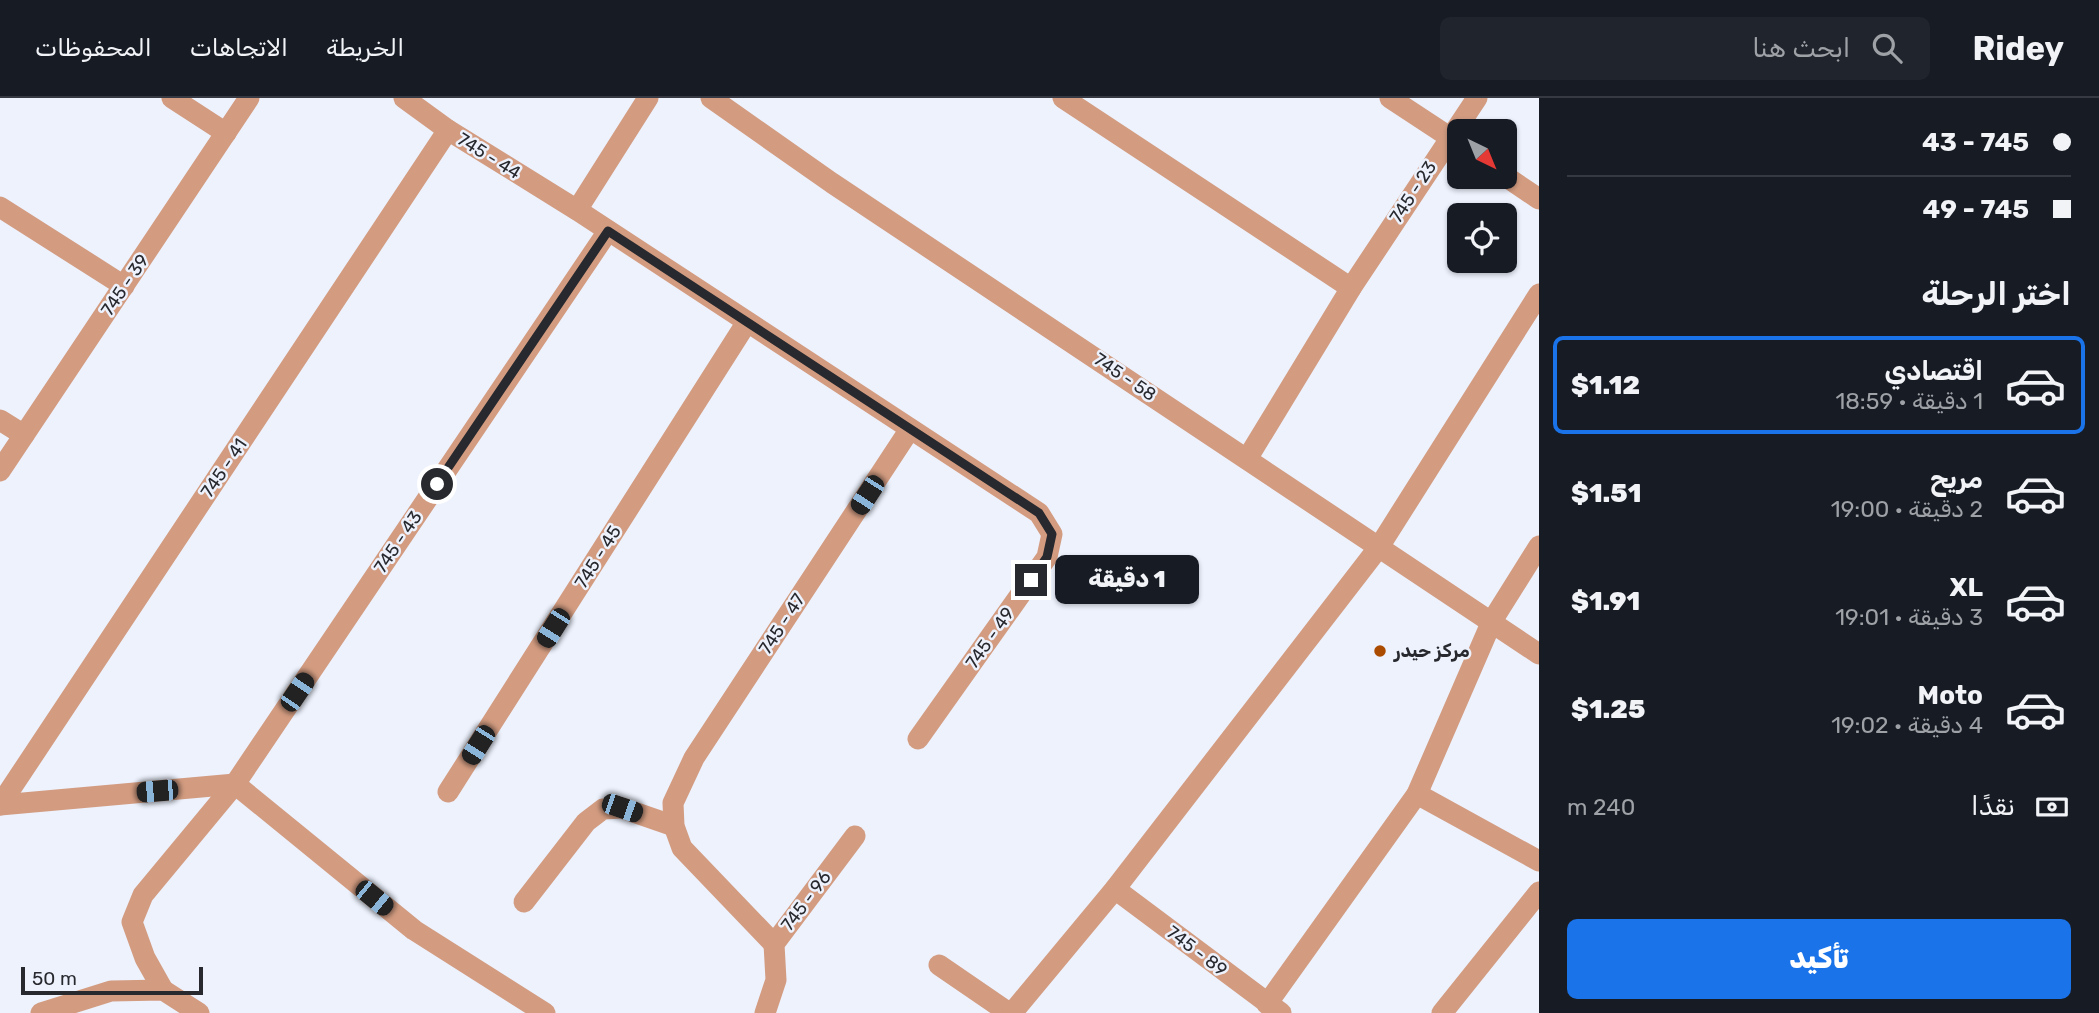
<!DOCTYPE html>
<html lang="ar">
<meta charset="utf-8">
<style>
:root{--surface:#171b24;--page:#20242c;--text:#f1f3f6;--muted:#9ea1a6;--line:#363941;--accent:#1a73e8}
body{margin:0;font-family:Rubik,Vazirmatn,sans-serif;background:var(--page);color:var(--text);direction:rtl;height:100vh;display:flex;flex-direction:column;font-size:26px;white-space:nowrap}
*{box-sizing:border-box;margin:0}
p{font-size:23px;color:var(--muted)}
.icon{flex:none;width:38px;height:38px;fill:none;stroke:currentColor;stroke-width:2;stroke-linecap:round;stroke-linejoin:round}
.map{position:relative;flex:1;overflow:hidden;direction:ltr}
.details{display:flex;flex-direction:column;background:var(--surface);width:560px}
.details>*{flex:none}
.top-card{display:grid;align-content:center;height:154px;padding:0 28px;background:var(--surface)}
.needle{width:46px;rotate:137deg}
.buttons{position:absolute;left:1447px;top:21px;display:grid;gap:14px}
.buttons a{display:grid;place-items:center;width:70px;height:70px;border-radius:10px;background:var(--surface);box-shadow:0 2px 5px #0004;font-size:35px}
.scale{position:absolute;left:21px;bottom:18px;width:182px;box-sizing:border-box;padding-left:7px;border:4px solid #28292e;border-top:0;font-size:19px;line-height:24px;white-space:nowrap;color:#28292e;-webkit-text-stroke:5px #edf2fd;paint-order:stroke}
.end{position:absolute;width:32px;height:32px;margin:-16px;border:9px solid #28292e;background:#fff;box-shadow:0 0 0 4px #fff}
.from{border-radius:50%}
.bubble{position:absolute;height:49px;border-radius:10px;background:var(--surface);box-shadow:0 2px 5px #0004;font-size:23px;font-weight:800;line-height:49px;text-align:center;direction:rtl}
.car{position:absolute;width:21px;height:42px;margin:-21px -10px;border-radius:9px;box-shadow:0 0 5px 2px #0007;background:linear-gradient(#222 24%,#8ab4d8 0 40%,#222 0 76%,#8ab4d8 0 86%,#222 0)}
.top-card b{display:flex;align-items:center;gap:24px;height:66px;font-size:26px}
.top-card b+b{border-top:2px solid var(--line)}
.top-card i{width:18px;height:18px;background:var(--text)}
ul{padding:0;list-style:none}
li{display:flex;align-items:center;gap:21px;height:98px;margin:0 14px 10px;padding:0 14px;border:4px solid transparent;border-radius:10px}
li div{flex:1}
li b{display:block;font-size:26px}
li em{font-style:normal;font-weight:800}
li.on{border-color:var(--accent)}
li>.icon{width:63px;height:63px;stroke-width:1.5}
h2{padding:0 28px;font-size:32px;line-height:84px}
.pay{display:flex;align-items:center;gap:18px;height:77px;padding:0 28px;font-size:26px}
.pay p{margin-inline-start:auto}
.primary-button{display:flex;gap:14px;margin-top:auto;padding:14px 28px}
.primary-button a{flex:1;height:80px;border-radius:10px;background:var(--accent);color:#fff;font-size:28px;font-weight:800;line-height:80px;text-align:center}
header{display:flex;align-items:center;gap:42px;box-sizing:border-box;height:98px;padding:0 35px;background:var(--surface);border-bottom:2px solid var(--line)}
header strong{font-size:33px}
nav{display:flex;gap:38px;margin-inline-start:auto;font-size:24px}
.search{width:490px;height:63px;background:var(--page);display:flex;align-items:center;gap:18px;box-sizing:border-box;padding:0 24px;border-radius:10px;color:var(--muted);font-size:26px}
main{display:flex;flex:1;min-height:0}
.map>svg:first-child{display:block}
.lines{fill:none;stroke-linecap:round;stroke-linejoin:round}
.minor{stroke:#d39c81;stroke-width:21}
.route{stroke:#28292e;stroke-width:9}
.poi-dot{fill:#ab4b00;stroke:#edf2fd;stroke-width:2.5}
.labels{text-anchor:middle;stroke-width:5;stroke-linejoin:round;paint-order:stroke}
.street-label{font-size:18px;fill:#28292e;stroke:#edf2fd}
.poi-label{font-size:18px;font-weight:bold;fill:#28292e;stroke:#edf2fd;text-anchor:start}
</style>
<header>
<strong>Ridey</strong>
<div class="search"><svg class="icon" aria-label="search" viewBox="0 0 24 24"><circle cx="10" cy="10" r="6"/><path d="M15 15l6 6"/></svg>ابحث هنا</div>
<nav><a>الخريطة</a><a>الاتجاهات</a><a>المحفوظات</a></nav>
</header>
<main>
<section class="details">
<div class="top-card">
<b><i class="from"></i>745 - 43</b>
<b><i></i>745 - 49</b>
</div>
<h2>اختر الرحلة</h2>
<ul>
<li class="on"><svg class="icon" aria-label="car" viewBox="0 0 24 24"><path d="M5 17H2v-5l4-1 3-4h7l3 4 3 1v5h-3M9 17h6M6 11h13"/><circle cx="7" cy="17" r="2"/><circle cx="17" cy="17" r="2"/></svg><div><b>اقتصادي</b><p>1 دقيقة · 18:59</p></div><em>$1.12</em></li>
<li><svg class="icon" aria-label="car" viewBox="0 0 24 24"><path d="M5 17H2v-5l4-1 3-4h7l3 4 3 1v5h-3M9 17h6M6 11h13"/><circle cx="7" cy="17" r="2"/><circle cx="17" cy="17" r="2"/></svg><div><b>مريح</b><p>2 دقيقة · 19:00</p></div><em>$1.51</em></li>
<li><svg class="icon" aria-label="car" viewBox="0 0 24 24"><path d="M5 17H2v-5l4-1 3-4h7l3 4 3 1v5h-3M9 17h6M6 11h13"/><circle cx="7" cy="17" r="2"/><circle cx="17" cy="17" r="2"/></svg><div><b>XL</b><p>3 دقيقة · 19:01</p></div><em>$1.91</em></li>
<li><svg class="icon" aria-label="car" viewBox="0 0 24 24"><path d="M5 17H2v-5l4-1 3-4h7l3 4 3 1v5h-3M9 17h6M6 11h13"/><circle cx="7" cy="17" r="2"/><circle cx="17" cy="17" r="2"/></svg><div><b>Moto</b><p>4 دقيقة · 19:02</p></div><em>$1.25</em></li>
</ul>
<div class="pay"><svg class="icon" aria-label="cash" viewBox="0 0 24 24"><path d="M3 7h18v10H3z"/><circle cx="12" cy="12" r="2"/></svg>نقدًا<p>240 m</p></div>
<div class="primary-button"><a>تأكيد</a></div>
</section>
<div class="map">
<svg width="1539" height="915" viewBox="0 0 1539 915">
<rect width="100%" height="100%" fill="#edf2fd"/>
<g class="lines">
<!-- minor -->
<g class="minor">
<path d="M172,0l54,35"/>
<path d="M404,0l44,32 129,80 462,303 13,21 -5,23 -129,182"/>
<path d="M711,0l121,85 707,471"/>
<path d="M1063,0l288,190"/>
<path d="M1390,0l70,46"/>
<path d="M1505,78l34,23"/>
<path d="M0,109l124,79"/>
<path d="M577,112l71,-112"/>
<path d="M0,322l24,15"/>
<path d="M1247,361l104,-171 126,-190"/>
<path d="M0,373l249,-373"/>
<path d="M448,694l299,-470"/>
<path d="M1417,696l122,67"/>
<path d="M0,707l448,-675"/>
<path d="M0,707l235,-21 179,146 131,83"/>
<path d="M1115,791l166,124"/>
<path d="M524,804l62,-80 17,-13 19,-1 52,18"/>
<path d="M774,846l-92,-96 -8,-22 -1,-23 21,-45 216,-329"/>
<path d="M939,867l70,48"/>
<path d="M163,892l-18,-32 -13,-36 11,-27 92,-111 373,-553"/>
<path d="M1267,906l150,-210 75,-173 47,-75"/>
<path d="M41,915l70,-22 52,-1 36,23"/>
<path d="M765,915l11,-33 -2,-36 81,-108"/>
<path d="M1012,915l103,-124 264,-342 160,-253"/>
<path d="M1442,915l97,-121"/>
</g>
</g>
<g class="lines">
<!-- route -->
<path class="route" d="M437,386l171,-253 431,282 13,21 -5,23 -16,23"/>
</g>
<!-- markers -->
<circle class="poi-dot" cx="1380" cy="553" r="7"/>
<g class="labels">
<!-- street labels -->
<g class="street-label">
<text transform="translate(489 58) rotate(32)" y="6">745 - 44</text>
<text transform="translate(1413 94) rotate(-57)" y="6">745 - 23</text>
<text transform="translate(125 187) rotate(-56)" y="6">745 - 39</text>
<text transform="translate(1125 279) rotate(34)" y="6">745 - 58</text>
<text transform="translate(224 370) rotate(-56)" y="6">745 - 41</text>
<text transform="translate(398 444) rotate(-56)" y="6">745 - 43</text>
<text transform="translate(598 459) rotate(-58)" y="6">745 - 45</text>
<text transform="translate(782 526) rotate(-57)" y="6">745 - 47</text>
<text transform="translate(990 540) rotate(-55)" y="6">745 - 49</text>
<text transform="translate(806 803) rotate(-53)" y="6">745 - 96</text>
<text transform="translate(1197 853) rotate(37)" y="6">745 - 89</text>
</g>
<!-- poi labels -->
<g class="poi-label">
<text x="1394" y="559">مركز حيدر</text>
</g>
</g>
</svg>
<div class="buttons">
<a><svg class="needle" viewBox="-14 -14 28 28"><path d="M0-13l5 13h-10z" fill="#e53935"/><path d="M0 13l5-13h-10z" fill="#9ea1a6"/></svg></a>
<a><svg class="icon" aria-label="locate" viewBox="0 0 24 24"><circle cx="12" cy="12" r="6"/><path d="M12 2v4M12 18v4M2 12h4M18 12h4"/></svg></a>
</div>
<div class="scale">50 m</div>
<i class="end from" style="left:437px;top:386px"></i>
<i class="end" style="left:1031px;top:482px"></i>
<div class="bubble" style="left:1055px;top:457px;width:144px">1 دقيقة</div>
<i class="car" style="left:867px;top:397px;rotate:213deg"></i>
<i class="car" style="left:553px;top:530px;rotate:212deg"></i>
<i class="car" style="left:297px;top:594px;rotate:34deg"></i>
<i class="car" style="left:478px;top:647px;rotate:212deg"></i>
<i class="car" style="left:157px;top:693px;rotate:265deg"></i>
<i class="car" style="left:622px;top:710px;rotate:109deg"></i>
<i class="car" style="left:374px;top:800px;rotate:129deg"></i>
</div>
</main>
